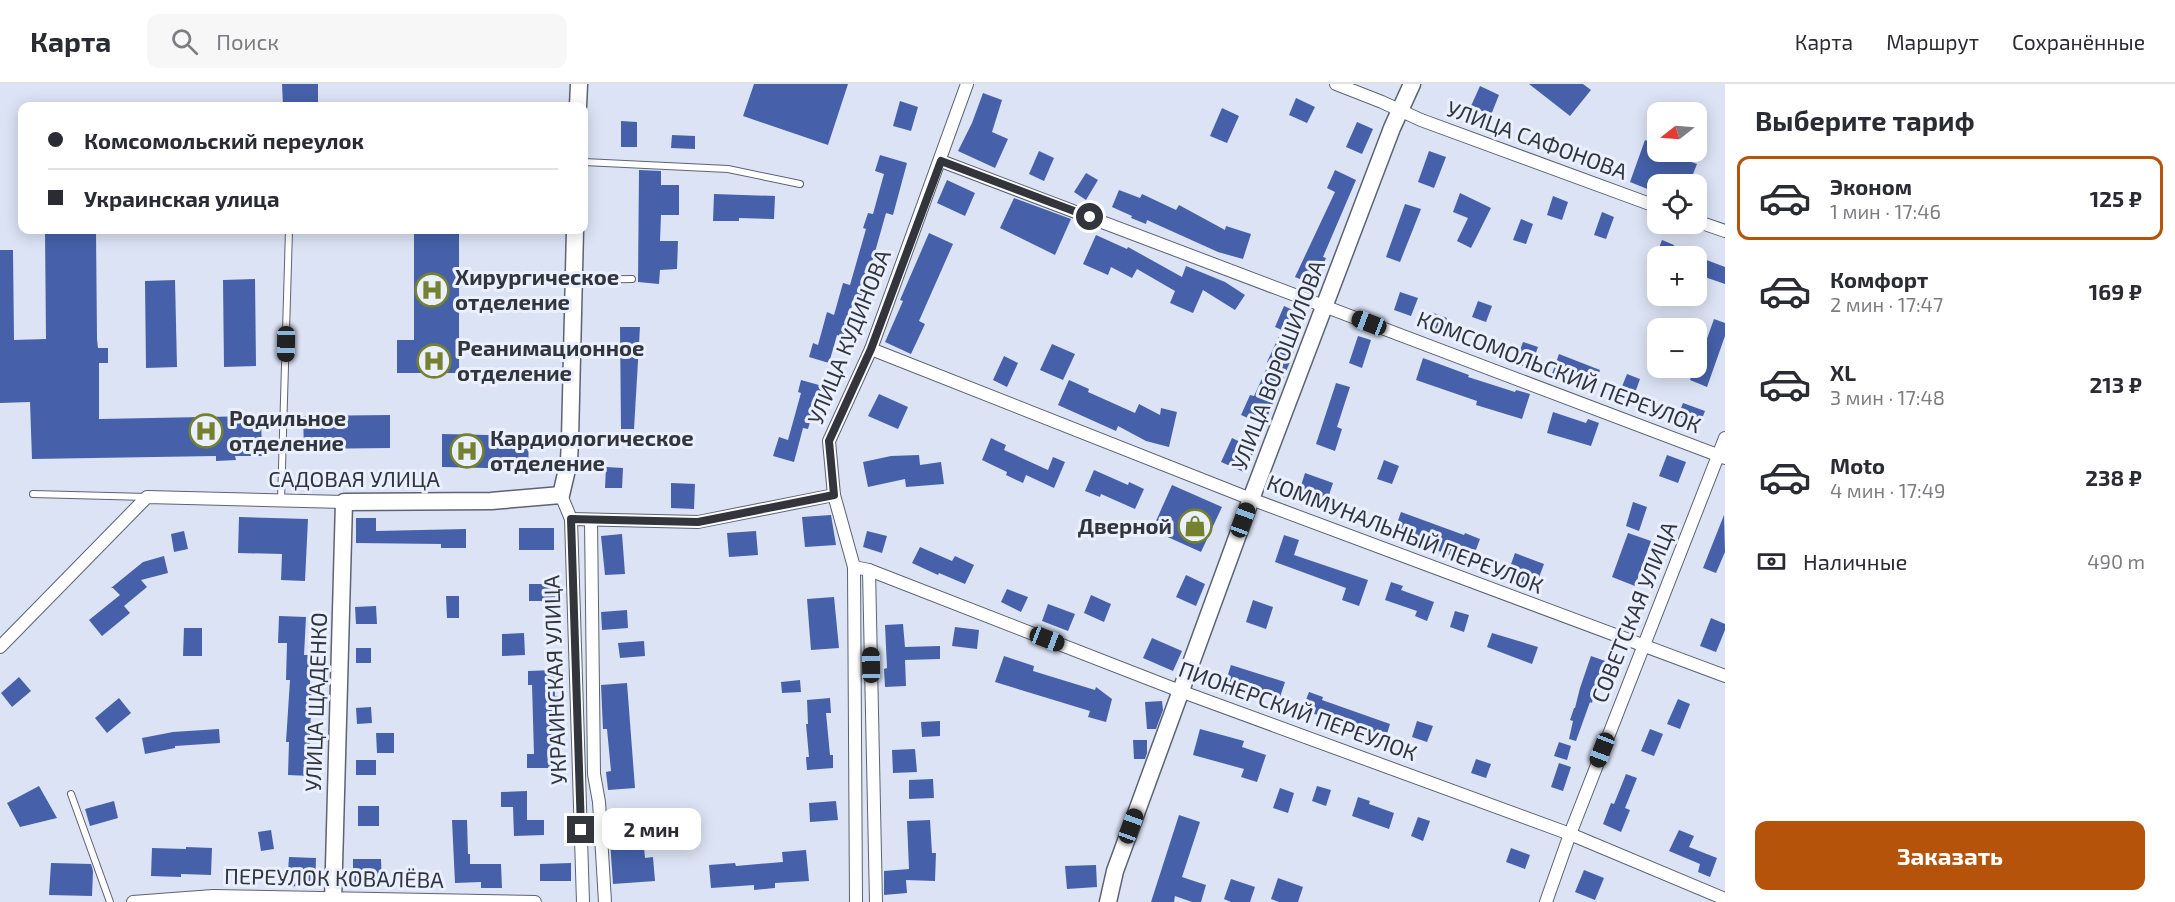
<!DOCTYPE html>
<html lang="ru">
<meta charset="utf-8">
<style>
:root{--surface:#fff;--page:#f7f7f7;--text:#2b2b33;--muted:#7c7c81;--line:#e1e1e2;--accent:#b45309}
body{margin:0;font-family:"Exo 2",sans-serif;background:var(--page);color:var(--text);height:100vh;display:flex;flex-direction:column;font-size:22px;white-space:nowrap}
*{box-sizing:border-box;margin:0}
p{font-size:20px;color:var(--muted)}
.icon{flex:none;width:33px;height:33px;fill:none;stroke:currentColor;stroke-width:2;stroke-linecap:round;stroke-linejoin:round}
.map{position:relative;flex:1;overflow:hidden}
.panel{display:flex;flex-direction:column;background:var(--surface);width:450px}
.panel>*{flex:none}
.banner{position:absolute;left:18px;top:18px;width:570px;height:132px;border-radius:12px;box-shadow:0 3px 15px #0003;display:grid;align-content:center;height:132px;padding:0 30px;background:var(--surface)}
.needle{width:39px;rotate:253deg}
.buttons{position:absolute;left:1647px;top:18px;display:grid;gap:12px}
.buttons a{display:grid;place-items:center;width:60px;height:60px;border-radius:12px;background:var(--surface);box-shadow:0 3px 15px #0003;font-size:30px}
.end{position:absolute;width:27px;height:27px;margin:-14px;border:8px solid #32353c;background:#fff;box-shadow:0 0 0 3px #fff}
.from{border-radius:50%}
.bubble{position:absolute;height:42px;border-radius:12px;background:var(--surface);box-shadow:0 3px 15px #0003;font-size:20px;font-weight:700;line-height:42px;text-align:center}
.car{position:absolute;width:18px;height:36px;margin:-18px -9px;border-radius:8px;box-shadow:0 0 4px 2px #0007;background:linear-gradient(#222 24%,#8ab4d8 0 40%,#222 0 76%,#8ab4d8 0 86%,#222 0)}
.banner b{display:flex;align-items:center;gap:21px;height:57px;font-size:22px}
.banner b+b{border-top:2px solid var(--line)}
.banner i{width:15px;height:15px;background:var(--text)}
ul{padding:0;list-style:none}
li{display:flex;align-items:center;gap:18px;height:84px;margin:0 12px 9px;padding:0 18px;border:3px solid transparent;border-radius:12px}
li div{flex:1}
li b{display:block;font-size:22px}
li em{font-style:normal;font-weight:700}
li.on{border-color:var(--accent)}
li>.icon{width:54px;height:54px;stroke-width:1.5}
h2{padding:0 30px;font-size:27px;line-height:72px}
.pay{display:flex;align-items:center;gap:15px;height:66px;padding:0 30px;font-size:22px}
.pay p{margin-inline-start:auto}
.cta{display:flex;gap:12px;margin-top:auto;padding:12px 30px}
.cta a{flex:1;height:69px;border-radius:12px;background:var(--accent);color:#fff;font-size:24px;font-weight:700;line-height:69px;text-align:center}
header{display:flex;align-items:center;gap:36px;box-sizing:border-box;height:84px;padding:0 30px;background:var(--surface);border-bottom:2px solid var(--line)}
header strong{font-size:28px}
nav{display:flex;gap:33px;margin-inline-start:auto;font-size:21px}
.search{width:420px;height:54px;background:var(--page);display:flex;align-items:center;gap:15px;box-sizing:border-box;padding:0 21px;border-radius:12px;color:var(--muted);font-size:22px}
main{display:flex;flex:1;min-height:0}
.map>svg:first-child{display:block}
.building{fill:#4661a9}
.lines{fill:none;stroke-linecap:round;stroke-linejoin:round}
.lane-casing{stroke:#5c6372;stroke-width:8}
.street-casing{stroke:#5c6372;stroke-width:14}
.secondary-casing{stroke:#5c6372;stroke-width:19}
.lane{stroke:#fff;stroke-width:6}
.street{stroke:#fff;stroke-width:12}
.secondary{stroke:#fff;stroke-width:16}
.route{stroke:#32353c;stroke-width:8}
.labels{text-anchor:middle;stroke-width:6;stroke-linejoin:round;paint-order:stroke}
.street-label{font-size:22px;fill:#32353c;stroke:#eaf0ff}
.poi-label{font-size:22px;font-weight:bold;fill:#32353c;stroke:#eaf0ff;text-anchor:start}
</style>
<header>
<strong>Карта</strong>
<div class="search"><svg class="icon" aria-label="search" viewBox="0 0 24 24"><circle cx="10" cy="10" r="6"/><path d="M15 15l6 6"/></svg>Поиск</div>
<nav><a>Карта</a><a>Маршрут</a><a>Сохранённые</a></nav>
</header>
<main>
<div class="map">
<svg width="1725" height="818" viewBox="0 0 1725 818">
<rect width="100%" height="100%" fill="#dbe3f5"/>
<!-- building -->
<g class="building">
<path d="M282,0h36v22h-35z"/>
<path d="M754,0h94l-20,61 -85,-29z"/>
<path d="M1529,0h54l8,6 -21,26z"/>
<path d="M1480,2l19,9 -8,20 -20,-9z"/>
<path d="M983,9l19,7 -10,32 16,7 -13,29 -37,-17 14,-28z"/>
<path d="M1296,14l19,9 -8,16 -18,-8z"/>
<path d="M900,17l18,6 -7,24 -18,-5z"/>
<path d="M1222,24l17,8 -12,27 -17,-7z"/>
<path d="M621,37l16,1v25h-16z"/>
<path d="M1357,38l16,7 -11,25 -16,-7z"/>
<path d="M672,51l23,1v13l-24,-1z"/>
<path d="M1645,56l13,5v7h5l34,12 -8,20h-37l-2,6 -20,-8z"/>
<path d="M1039,67l15,7 -10,23 -15,-7z"/>
<path d="M1429,67l17,6 -12,31 -16,-6z"/>
<path d="M880,71l27,8 -14,52 -7,-2 -26,92 -7,-3 -10,35 -6,-2 -8,28 -20,-6 4,-14 5,2 9,-33 7,3 9,-32 7,2 16,-56 -3,-1 5,-15 5,1 11,-40 -9,-3z"/>
<path d="M639,86l22,1v14h18v30h-18l-1,26h18l-1,28 -17,1 -1,14 -21,-2z"/>
<path d="M1335,86l21,10 -33,77 3,1 -12,27 -19,-8 40,-85 -8,-4z"/>
<path d="M1086,89l12,7 -12,20 -12,-8z"/>
<path d="M947,96l28,13 -10,23 -28,-13z"/>
<path d="M1119,106l21,8 2,-4 34,16 3,-5 46,25 1,-4 25,8 -8,25 -25,-7 -71,-32 -1,4 -15,-6 1,-2 -20,-9z"/>
<path d="M1460,109l31,15 -20,40 -14,-7 11,-23 -15,-6z"/>
<path d="M714,110l61,2 -1,23 -35,-1v3h-26z"/>
<path d="M1553,112l15,6 -6,18 -15,-5z"/>
<path d="M1014,114l57,21 -16,36 -55,-27z"/>
<path d="M1405,120l16,5 -21,53 -14,-5z"/>
<path d="M1602,128l12,5 -8,22 -12,-4z"/>
<path d="M1521,135l12,5 -7,20 -13,-4z"/>
<path d="M45,146h51l1,109 1,9h10v15h-9v56l162,-3 1,40h-27l1,4 -20,1v-5l-184,3 -2,-57 -30,1v-153h13l1,90 32,-1z"/>
<path d="M414,146h45v143h-62v-33h17z"/>
<path d="M929,149l24,11 -34,77 6,3 -14,30 -26,-12 18,-41 -3,-1z"/>
<path d="M1096,151l31,14 1,-2 54,30 4,-11 39,16 20,13 -10,15 -32,-20 -10,23 -23,-10 5,-12 -38,-22 -5,9 -21,-11 -3,8 -25,-11z"/>
<path d="M1662,156l12,5 -4,11h-14z"/>
<path d="M1696,172l29,11v17l-29,-10z"/>
<path d="M255,195l1,87 -32,1 -1,-87z"/>
<path d="M175,196l2,87 -31,1 -1,-87z"/>
<path d="M1400,208l18,6 -7,18 -17,-6z"/>
<path d="M1478,217l14,5 -6,16 -14,-5z"/>
<path d="M1284,222l20,9 -15,35 5,2 -30,73 -23,-10 9,-20 4,1 15,-33 -2,-1 15,-32 -7,-3z"/>
<path d="M1431,228l16,6 -6,17 -17,-6z"/>
<path d="M1714,235l11,4v13l-18,51 -17,-7 4,-12h2l1,-8 2,1z"/>
<path d="M620,243h20l-6,102h-13z"/>
<path d="M1358,252l13,4 -9,28 -13,-5z"/>
<path d="M1523,258l15,5 -8,22 -15,-6z"/>
<path d="M1052,260l23,10 -12,26 -23,-10z"/>
<path d="M1559,270l41,16 -6,17 -42,-13z"/>
<path d="M1004,272l14,7 -11,24 -14,-7z"/>
<path d="M1423,274l46,17 -1,2 47,15 1,-2 14,4 -8,25 -46,-14 1,-4 -61,-21z"/>
<path d="M1627,290l13,5 -9,25 -14,-5z"/>
<path d="M801,296l25,7 -4,12 -5,-1 -9,31 -5,-1 -9,34 -21,-6 6,-19 9,3 13,-47 -3,-1z"/>
<path d="M1069,296l20,9 -1,3 47,21 4,-9 21,11 1,-7 16,4 -8,35 -23,-6 -28,-15 -2,5 -58,-26z"/>
<path d="M1336,299l14,4 -13,40 5,2 -7,22 -19,-7z"/>
<path d="M879,310l29,13 -10,22 -30,-13z"/>
<path d="M1683,319l22,8 -5,13 -22,-8z"/>
<path d="M1553,328l33,11 2,-4 11,4 -8,23 -44,-13z"/>
<path d="M390,331v33l-86,1 -1,-33z"/>
<path d="M442,350l87,2 -1,33 -86,-2z"/>
<path d="M991,354l15,7 -2,5 44,20 5,-13 12,5 -11,26 -28,-13 -3,8 -17,-8 1,-3 -25,-12z"/>
<path d="M1232,354l23,11 -11,23 -23,-10z"/>
<path d="M919,371l1,10 21,-3 3,22 -38,3 -1,-8 -37,8 -5,-25 28,-6z"/>
<path d="M1667,371l19,7 -8,21 -19,-7z"/>
<path d="M1384,376l15,6 -7,18 -15,-5z"/>
<path d="M606,383l17,1 -1,20h-17z"/>
<path d="M1094,386l34,15 1,-3 15,7 -9,20 -34,-15 -1,3 -15,-6z"/>
<path d="M1305,389l28,10 -7,21 -28,-9z"/>
<path d="M671,399l24,1 -1,25 -23,-1z"/>
<path d="M1172,401l50,22 -21,45 -49,-22z"/>
<path d="M1633,418l14,5 -8,24 -13,-5z"/>
<path d="M1401,428l63,23 1,-2 15,6 -9,24 -46,-17 1,-3 -32,-11z"/>
<path d="M831,431l5,30 -31,2 -3,-30z"/>
<path d="M1724,431l1,37 -9,21 -13,-5z"/>
<path d="M239,433l69,2 -3,62 -24,-1 1,-26 -44,-1z"/>
<path d="M356,434h20v13l90,-2v19h-25v-4l-85,-1z"/>
<rect x="519" y="444" width="35" height="22"/>
<path d="M184,447l4,18 -14,3 -3,-18z"/>
<path d="M756,447l2,24 -29,2 -2,-24z"/>
<path d="M867,447l20,5 -5,17 -19,-6z"/>
<path d="M1628,449l23,8 -16,45 -23,-9z"/>
<path d="M622,450l3,40 -20,1 -4,-39z"/>
<path d="M1284,451l15,5 -5,15 74,25 -9,26 -17,-6 4,-12 -71,-26z"/>
<path d="M920,463l32,14 3,-5 19,9 -9,19 -26,-11 -1,2 -26,-12z"/>
<path d="M1515,469l29,11 -9,24 -29,-10z"/>
<path d="M164,472l4,17 -27,7 6,7 -23,19 6,7 -28,23 -13,-16 31,-25 -7,-7h-2l32,-26z"/>
<path d="M1186,491l19,9 -9,22 -20,-9z"/>
<path d="M1391,498l12,4 -2,4 33,12 -7,19 -12,-5 2,-5 -32,-11z"/>
<rect x="529" y="500" width="30" height="17"/>
<path d="M1007,505l21,8 -7,15 -20,-10z"/>
<path d="M1091,511l20,9 -7,18 -20,-9z"/>
<path d="M446,512h13v22h-12z"/>
<path d="M834,513l5,51 -28,2 -4,-51z"/>
<path d="M1253,516l20,7 -7,22 -20,-7z"/>
<path d="M1048,520l27,10 -7,17 -26,-10z"/>
<path d="M376,522l1,18h-21l-1,-17z"/>
<path d="M627,526l1,18 -26,2 -1,-18z"/>
<path d="M1455,527l14,4 -5,17 -14,-5z"/>
<path d="M279,532l27,1 -2,38h7l-1,30h2l-3,73 2,1 -1,17 -22,-1 1,-33h-3l4,-62h-4l1,-37h-9z"/>
<path d="M1711,534l14,6v6l-9,22 -16,-6z"/>
<path d="M903,540l2,23 35,-1v13l-35,1 1,26 -21,1 -1,-18 3,-1 -2,-43z"/>
<path d="M955,543l24,3 -2,19 -25,-3z"/>
<path d="M184,544h18v28h-19z"/>
<path d="M524,549l1,22 -23,1v-22z"/>
<path d="M1492,549l46,14 -6,17 -45,-17z"/>
<path d="M1152,554l30,13 -9,20 -30,-13z"/>
<path d="M644,557l1,15 -25,2 -2,-15z"/>
<rect x="356" y="564" width="15" height="15"/>
<path d="M1004,572l30,10 -1,5 62,19 1,-3 16,12 -6,23 -18,-5 2,-6 -95,-29z"/>
<path d="M1591,572l17,6 -7,20 -4,-2 -5,23 -2,-1 -14,39 -7,-2 4,-18 -3,-1 4,-12h1l5,-20z"/>
<path d="M1231,581l54,17 -6,18 -32,-11 -4,11 -21,-7z"/>
<path d="M554,586l1,26h4l1,40h-6v32h-27v-14h7l-2,-69h-4v-14z"/>
<path d="M19,593l12,14 -19,16 -11,-14z"/>
<path d="M800,596l1,12 -19,1 -1,-11z"/>
<path d="M627,599l8,105 -27,2 -2,-18 5,-1 -4,-42h-4l-2,-44z"/>
<path d="M1309,608l14,5 -1,3 68,24 -4,13 -30,-11 -2,5 -19,-7 1,-3 -34,-11z"/>
<path d="M119,614l12,15 -24,20 -12,-15z"/>
<path d="M830,614l1,15h-5l4,42h3v13l-26,2 -1,-13h3l-3,-33h2l-1,-24z"/>
<path d="M1678,615l12,5 -10,25 -13,-5z"/>
<path d="M1162,617l1,9 -7,19h-9l-2,-27z"/>
<path d="M371,623l1,16 -15,1 -1,-16z"/>
<path d="M940,637v15l-18,1 -1,-15z"/>
<path d="M1417,637l16,5 -6,16 -15,-5z"/>
<path d="M219,645l1,14 -45,3v2l-30,6 -3,-16 31,-6z"/>
<path d="M1200,645l44,12 -2,6 24,8 -9,27 -16,-5 3,-8 -51,-14z"/>
<path d="M1650,645l13,5 -9,22 -13,-5z"/>
<path d="M376,649h18v20h-17z"/>
<path d="M1133,656h14v13l-2,6h-11z"/>
<path d="M1559,658l12,4 -4,14 -13,-4z"/>
<path d="M915,665l2,23 -24,1 -1,-23z"/>
<path d="M1476,675l15,5 -5,14 -15,-5z"/>
<rect x="356" y="676" width="20" height="15"/>
<path d="M1559,679l12,4 -8,24 -12,-4z"/>
<path d="M1626,690l11,4 -12,30 5,2 -9,22 -18,-8 8,-21 3,1z"/>
<path d="M933,695l1,19 -25,1v-19z"/>
<path d="M39,702l18,32 -37,9 -13,-24z"/>
<path d="M1317,702l14,4 -5,16 -14,-5z"/>
<path d="M1280,704l14,5 -6,20 -15,-5z"/>
<path d="M527,707v29h17v15l-30,1 -1,-29h-12v-15z"/>
<path d="M1358,713l12,4 -1,3 25,9 -5,16 -37,-13z"/>
<path d="M114,717l4,17 -28,8 -5,-17z"/>
<path d="M836,717l2,19 -28,2 -1,-19z"/>
<rect x="358" y="722" width="21" height="20"/>
<path d="M1179,731l21,7 -18,55 24,8 -5,17h-9l-17,-6 -1,6h-23z"/>
<path d="M1418,733l12,4 -7,20 -12,-5z"/>
<path d="M452,736h15l1,34h2v10h31l1,24h-21v-6l-26,1z"/>
<path d="M930,736l2,33h4l-1,28 -29,-1 1,13 -23,2v-24l25,-2 -2,-48z"/>
<path d="M642,741l3,33 8,-1 2,24 -42,3 -4,-57z"/>
<path d="M271,746l3,19 -13,2 -3,-19z"/>
<path d="M1679,746l15,6 -5,11 28,11 -7,19 -12,-5 2,-8 -31,-13z"/>
<path d="M186,763l26,1 -1,27 -30,-1v3l-30,-1 1,-28 34,1z"/>
<path d="M1511,764l19,7 -5,14 -19,-7z"/>
<path d="M806,766l3,31 -34,2v5l-21,2v-5l-43,3 -2,-23 26,-2 1,3 47,-4 -1,-10z"/>
<path d="M289,773l27,1 -1,29 -28,-1z"/>
<path d="M353,775h28l1,27h-29z"/>
<path d="M51,779l40,1 2,7 -1,25 -43,-1z"/>
<path d="M571,779v18h-31v-17z"/>
<path d="M1096,781l1,22 -30,2 -2,-23z"/>
<path d="M1584,786l20,8 -9,22 -20,-8z"/>
<path d="M1278,794l25,9 -5,15h-19l-8,-3z"/>
<path d="M1231,795l24,8 -5,15h-19l-7,-3z"/>
</g>
<g class="lines">
<defs>
<g id="lane">
<path d="M584,78l144,7 72,15"/>
<path d="M575,196l57,-1"/>
<path d="M33,410l114,3"/>
<path d="M281,417l8,-271"/>
<path d="M71,710l39,108"/>
</g>
<g id="street">
<path d="M1336,0l46,18 39,18 237,87"/>
<path d="M941,77l784,297"/>
<path d="M1696,137l29,10"/>
<path d="M871,265l380,150 474,177"/>
<path d="M561,411l10,24 12,383"/>
<path d="M571,435l127,3 136,-27"/>
<path d="M591,436l3,254 5,28 6,100"/>
<path d="M854,483l15,3 311,121 390,143 155,65"/>
<path d="M869,486l7,332"/>
<path d="M0,563l147,-150 197,5"/>
<path d="M133,818l80,-6 322,6"/>
<path d="M856,818l-2,-335 -20,-72 -5,-54 42,-92 96,-265"/>
<path d="M1546,818l24,-68 155,-396"/>
</g>
<g id="secondary">
<path d="M578,22l1,-22"/>
<path d="M333,818l11,-400 147,-1 70,-6 8,-34 1,-22 5,-209"/>
<path d="M1108,818l7,-31 136,-372 141,-371 20,-44"/>
</g>
</defs>
<!-- lane casing -->
<use href="#lane" class="lane-casing"/>
<!-- street casing -->
<use href="#street" class="street-casing"/>
<!-- secondary casing -->
<use href="#secondary" class="secondary-casing"/>
<!-- lane -->
<use href="#lane" class="lane"/>
<!-- street -->
<use href="#street" class="street"/>
<!-- secondary -->
<use href="#secondary" class="secondary"/>
</g>
<g class="lines">
<!-- route -->
<path class="route" d="M581,746l-10,-311 127,3 136,-27 -5,-54 42,-92 70,-188 149,56"/>
</g>
<!-- icons -->
<defs>
<symbol id="hospital-ring" viewBox="-11 -11 22 22"><circle r="9.5" fill="#eaf0ff" stroke="#75812e" stroke-width="1.5"/><path d="M-5-5h3v3.5h4V-5h3V5h-3V1.5h-4V5h-3Z" fill="#75812e"/></symbol>
<symbol id="shop-ring" viewBox="-11 -11 22 22"><circle r="9.5" fill="#eaf0ff" stroke="#75812e" stroke-width="1.5"/><path d="M-5-2.5h2.3a2.7 3.5 0 0 1 5.4 0H5L5.5 6h-11ZM-1.5-2.5h3a1.5 2.3 0 0 0-3 0Z" fill="#75812e"/></symbol>
</defs>
<g fill-rule="evenodd">
<use href="#hospital-ring" x="413" y="187" width="38" height="38"/>
<use href="#hospital-ring" x="415" y="258" width="38" height="38"/>
<use href="#hospital-ring" x="187" y="328" width="38" height="38"/>
<use href="#hospital-ring" x="448" y="348" width="38" height="38"/>
<use href="#shop-ring" x="1176" y="423" width="38" height="38"/>
</g>
<g class="labels">
<!-- street labels -->
<g class="street-label">
<text transform="translate(1537 56) rotate(20)" y="8">УЛИЦА САФОНОВА</text>
<text transform="translate(849 253) rotate(-68)" y="8">УЛИЦА КУДИНОВА</text>
<text transform="translate(1278 281) rotate(-69)" y="8">УЛИЦА ВОРОШИЛОВА</text>
<text transform="translate(1559 288) rotate(21)" y="8">КОМСОМОЛЬСКИЙ ПЕРЕУЛОК</text>
<text x="354" y="403">САДОВАЯ УЛИЦА</text>
<text transform="translate(1405 450) rotate(21)" y="8">КОММУНАЛЬНЫЙ ПЕРЕУЛОК</text>
<text transform="translate(1634 528) rotate(-68)" y="8">СОВЕТСКАЯ УЛИЦА</text>
<text transform="translate(555 596) rotate(-92)" y="8">УКРАИНСКАЯ УЛИЦА</text>
<text transform="translate(316 618) rotate(-88)" y="8">УЛИЦА ЩАДЕНКО</text>
<text transform="translate(1298 627) rotate(20)" y="8">ПИОНЕРСКИЙ ПЕРЕУЛОК</text>
<text transform="translate(334 794) rotate(1)" y="8">ПЕРЕУЛОК КОВАЛЁВА</text>
</g>
<!-- poi labels -->
<g class="poi-label">
<text x="455" y="201">Хирургическое<tspan x="455" dy="25">отделение</tspan></text>
<text x="457" y="272">Реанимационное<tspan x="457" dy="25">отделение</tspan></text>
<text x="229" y="342">Родильное<tspan x="229" dy="25">отделение</tspan></text>
<text x="490" y="362">Кардиологическое<tspan x="490" dy="25">отделение</tspan></text>
<text x="1172" y="450" text-anchor="end">Дверной</text>
</g>
</g>
</svg>
<div class="buttons">
<a><svg class="needle" viewBox="-14 -14 28 28"><path d="M0-13l5 13h-10z" fill="#e53935"/><path d="M0 13l5-13h-10z" fill="#7c7c81"/></svg></a>
<a><svg class="icon" aria-label="locate" viewBox="0 0 24 24"><circle cx="12" cy="12" r="6"/><path d="M12 2v4M12 18v4M2 12h4M18 12h4"/></svg></a>
<a>+</a>
<a>−</a>
</div>
<i class="end from" style="left:1090px;top:133px"></i>
<i class="end" style="left:581px;top:746px"></i>
<div class="bubble" style="left:602px;top:724px;width:99px">2 мин</div>
<i class="car" style="left:1369px;top:239px;rotate:291deg"></i>
<i class="car" style="left:286px;top:260px;rotate:181deg"></i>
<i class="car" style="left:1243px;top:436px;rotate:20deg"></i>
<i class="car" style="left:1047px;top:555px;rotate:111deg"></i>
<i class="car" style="left:871px;top:581px;rotate:359deg"></i>
<i class="car" style="left:1602px;top:666px;rotate:201deg"></i>
<i class="car" style="left:1131px;top:742px;rotate:20deg"></i>
<div class="banner">
<b><i class="from"></i>Комсомольский переулок</b>
<b><i></i>Украинская улица</b>
</div>
</div>
<section class="panel">
<h2>Выберите тариф</h2>
<ul>
<li class="on"><svg class="icon" aria-label="car" viewBox="0 0 24 24"><path d="M5 17H2v-5l4-1 3-4h7l3 4 3 1v5h-3M9 17h6M6 11h13"/><circle cx="7" cy="17" r="2"/><circle cx="17" cy="17" r="2"/></svg><div><b>Эконом</b><p>1 мин · 17:46</p></div><em>125 ₽</em></li>
<li><svg class="icon" aria-label="car" viewBox="0 0 24 24"><path d="M5 17H2v-5l4-1 3-4h7l3 4 3 1v5h-3M9 17h6M6 11h13"/><circle cx="7" cy="17" r="2"/><circle cx="17" cy="17" r="2"/></svg><div><b>Комфорт</b><p>2 мин · 17:47</p></div><em>169 ₽</em></li>
<li><svg class="icon" aria-label="car" viewBox="0 0 24 24"><path d="M5 17H2v-5l4-1 3-4h7l3 4 3 1v5h-3M9 17h6M6 11h13"/><circle cx="7" cy="17" r="2"/><circle cx="17" cy="17" r="2"/></svg><div><b>XL</b><p>3 мин · 17:48</p></div><em>213 ₽</em></li>
<li><svg class="icon" aria-label="car" viewBox="0 0 24 24"><path d="M5 17H2v-5l4-1 3-4h7l3 4 3 1v5h-3M9 17h6M6 11h13"/><circle cx="7" cy="17" r="2"/><circle cx="17" cy="17" r="2"/></svg><div><b>Moto</b><p>4 мин · 17:49</p></div><em>238 ₽</em></li>
</ul>
<div class="pay"><svg class="icon" aria-label="cash" viewBox="0 0 24 24"><path d="M3 7h18v10H3z"/><circle cx="12" cy="12" r="2"/></svg>Наличные<p>490 m</p></div>
<div class="cta"><a>Заказать</a></div>
</section>
</main>
